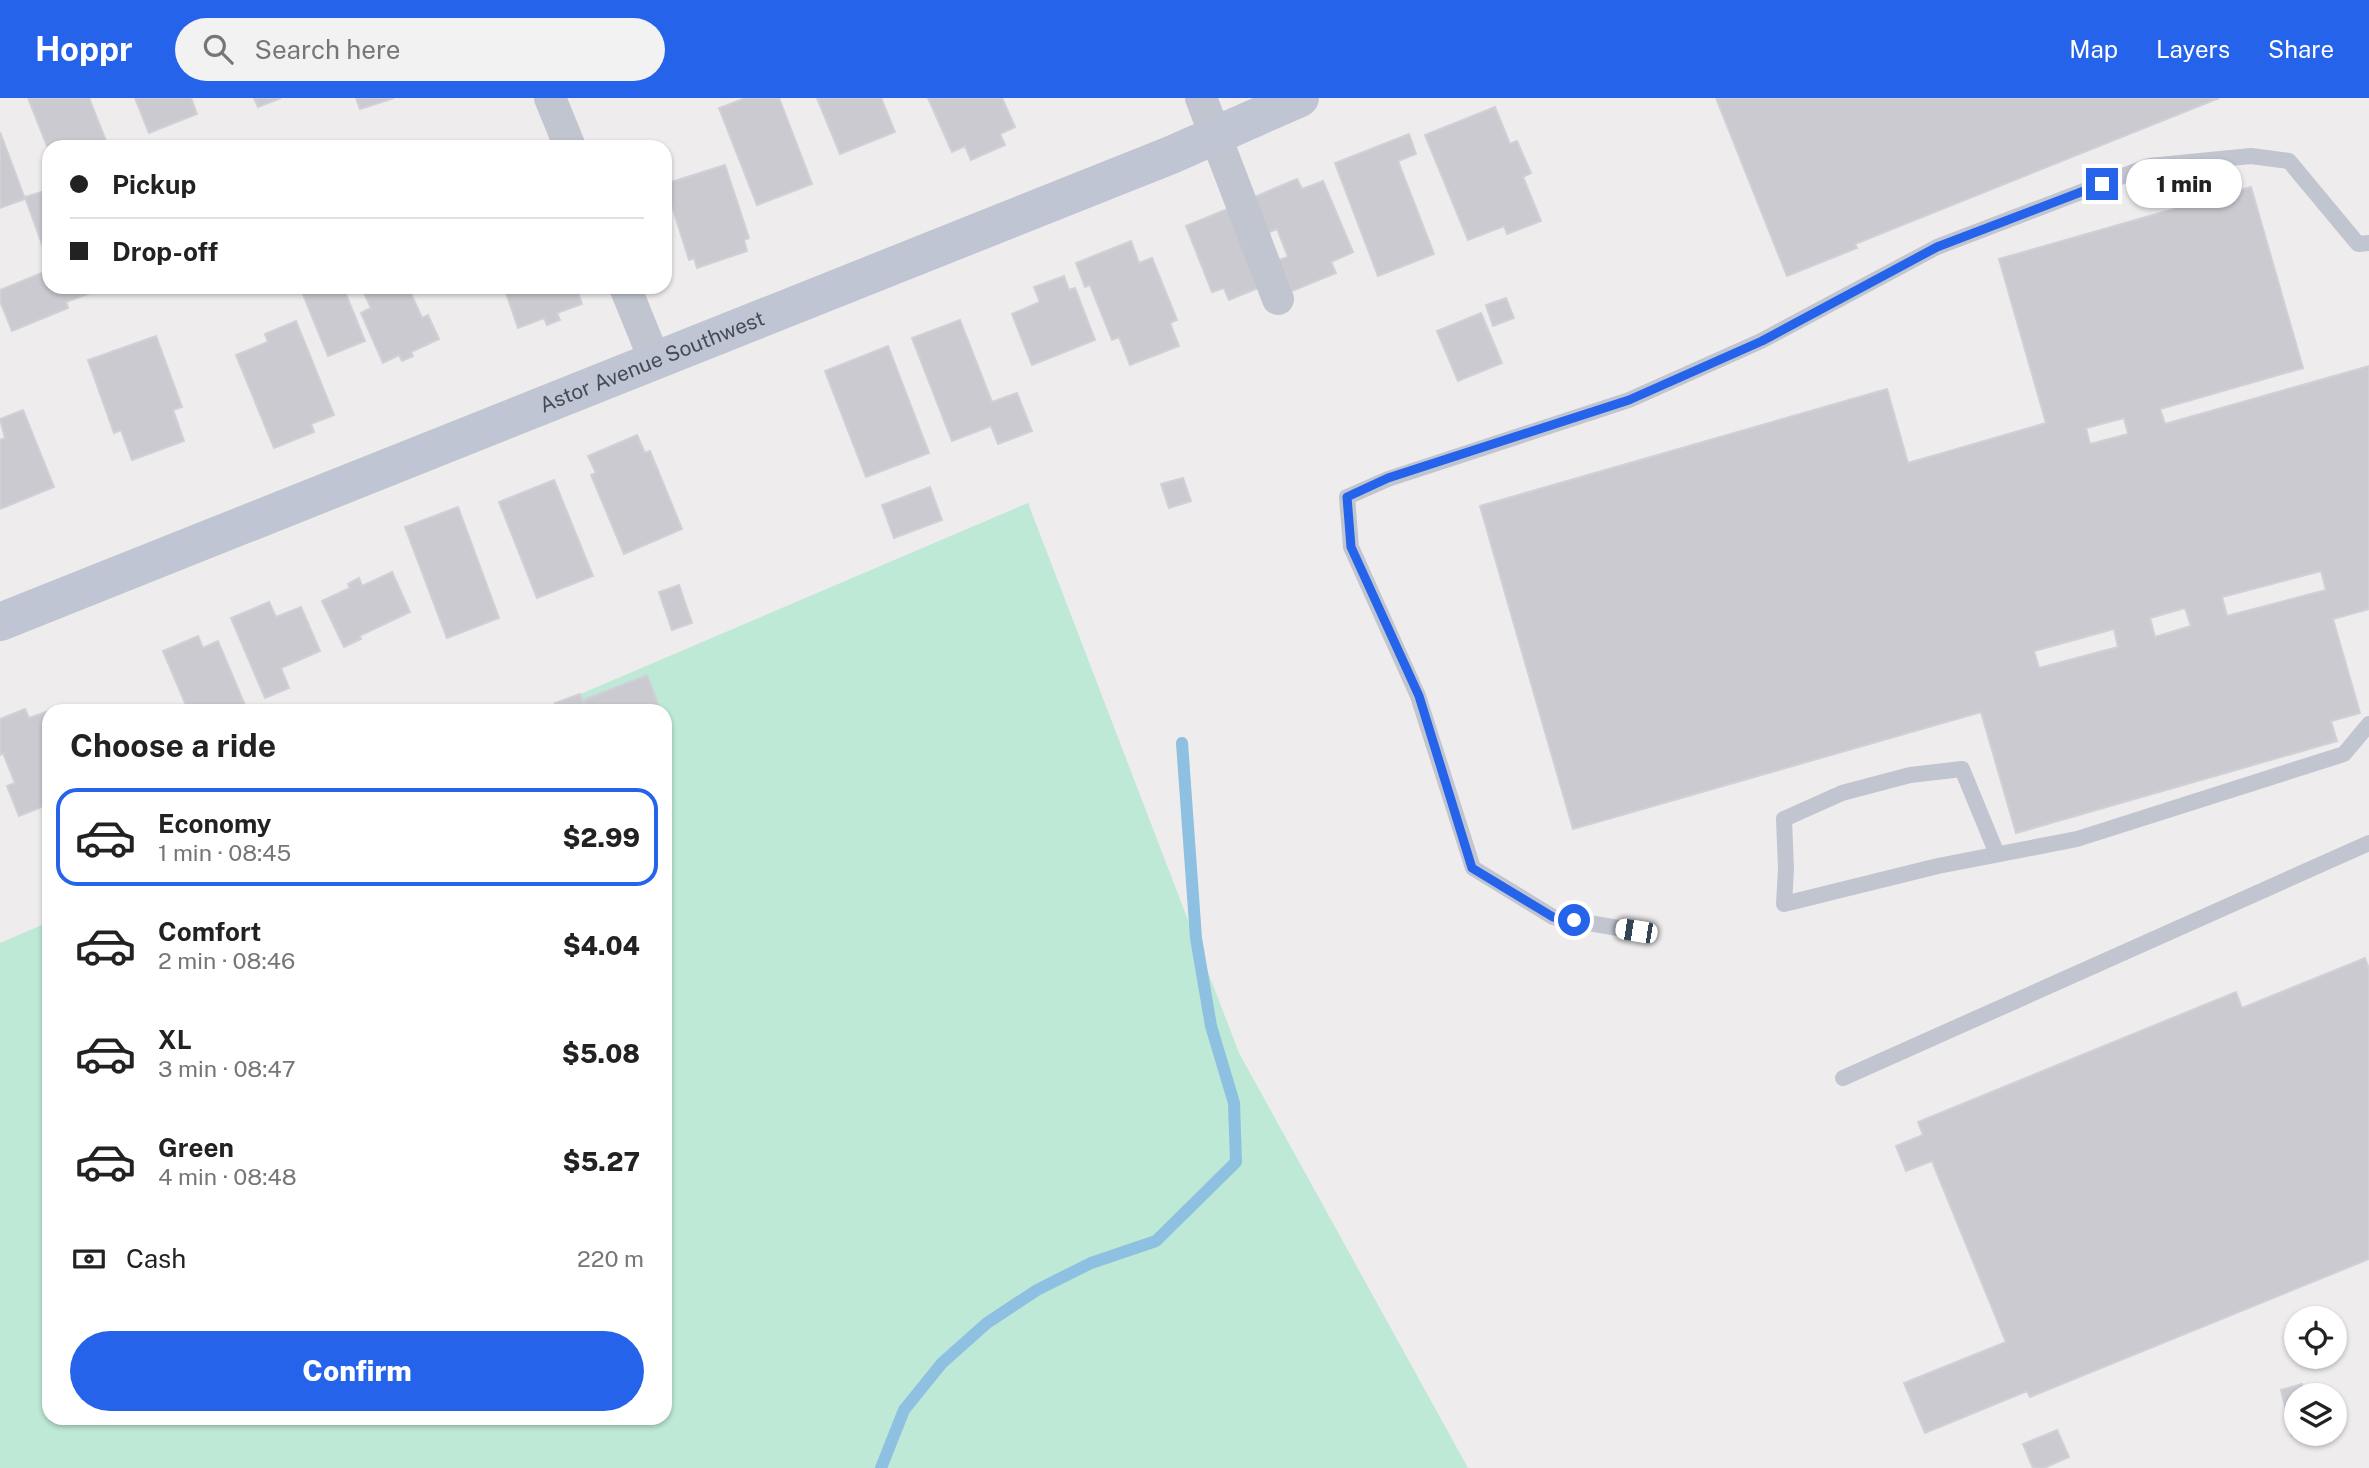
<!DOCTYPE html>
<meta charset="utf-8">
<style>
:root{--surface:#fff;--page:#f2f2f2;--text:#222;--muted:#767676;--line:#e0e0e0;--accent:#2563eb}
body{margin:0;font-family:"Public Sans",sans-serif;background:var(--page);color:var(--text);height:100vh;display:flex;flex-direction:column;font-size:26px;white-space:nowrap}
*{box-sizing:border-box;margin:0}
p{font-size:23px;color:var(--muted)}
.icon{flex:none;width:38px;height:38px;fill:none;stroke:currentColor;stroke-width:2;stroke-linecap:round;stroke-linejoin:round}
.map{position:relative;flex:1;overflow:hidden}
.sheet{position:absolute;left:42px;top:606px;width:630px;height:721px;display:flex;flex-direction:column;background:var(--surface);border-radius:21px;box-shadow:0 2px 5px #0004}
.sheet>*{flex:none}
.guide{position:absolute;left:42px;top:42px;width:630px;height:154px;border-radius:21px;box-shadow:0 2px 5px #0004;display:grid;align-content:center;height:154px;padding:0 28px;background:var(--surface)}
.fabs{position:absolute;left:2284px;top:1208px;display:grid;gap:14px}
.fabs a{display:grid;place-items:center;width:63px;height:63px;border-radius:50%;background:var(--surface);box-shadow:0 2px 5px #0004;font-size:35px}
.end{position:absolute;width:32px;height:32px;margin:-16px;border:9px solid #2563eb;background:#fff;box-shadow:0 0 0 4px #fff}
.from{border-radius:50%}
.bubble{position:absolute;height:49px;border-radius:24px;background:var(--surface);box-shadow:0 2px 5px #0004;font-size:23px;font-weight:800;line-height:49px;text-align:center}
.car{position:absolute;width:21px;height:42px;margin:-21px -10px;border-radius:9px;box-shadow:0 0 5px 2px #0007;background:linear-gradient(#fff 24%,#345 0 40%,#fff 0 76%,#345 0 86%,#fff 0)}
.guide b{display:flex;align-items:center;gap:24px;height:66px;font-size:26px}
.guide b+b{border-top:2px solid var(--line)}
.guide i{width:18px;height:18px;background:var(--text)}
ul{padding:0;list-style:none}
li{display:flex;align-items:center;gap:21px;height:98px;margin:0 14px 10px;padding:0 14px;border:4px solid transparent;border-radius:21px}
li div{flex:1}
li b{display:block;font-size:26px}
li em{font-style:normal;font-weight:800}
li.current{border-color:var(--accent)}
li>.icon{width:63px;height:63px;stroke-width:1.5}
h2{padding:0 28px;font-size:32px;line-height:84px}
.pay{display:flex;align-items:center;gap:18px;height:77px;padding:0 28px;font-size:26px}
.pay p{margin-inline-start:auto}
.button{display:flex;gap:14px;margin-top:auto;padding:14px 28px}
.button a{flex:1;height:80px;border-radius:42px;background:var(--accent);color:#fff;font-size:28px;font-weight:800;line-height:80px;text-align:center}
header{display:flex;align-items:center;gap:42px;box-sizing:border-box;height:98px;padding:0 35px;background:var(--accent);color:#fff}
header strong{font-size:33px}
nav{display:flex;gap:38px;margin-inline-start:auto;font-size:24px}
.search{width:490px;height:63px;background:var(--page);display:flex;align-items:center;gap:18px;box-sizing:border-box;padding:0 24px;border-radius:38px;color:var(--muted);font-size:26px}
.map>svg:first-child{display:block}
.green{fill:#bde9d6}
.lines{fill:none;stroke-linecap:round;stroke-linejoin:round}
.stream{stroke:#8ec0e2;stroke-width:12}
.building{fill:#cacad0;stroke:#d0d1d7;stroke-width:2;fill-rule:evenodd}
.lane{stroke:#c0c5d0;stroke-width:16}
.street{stroke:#c0c5d0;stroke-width:32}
.secondary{stroke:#c0c5d3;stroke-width:38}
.route{stroke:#2563eb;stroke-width:9}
.labels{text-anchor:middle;stroke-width:5;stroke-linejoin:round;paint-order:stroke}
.street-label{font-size:21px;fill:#464c57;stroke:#fff}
</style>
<header>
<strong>Hoppr</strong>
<div class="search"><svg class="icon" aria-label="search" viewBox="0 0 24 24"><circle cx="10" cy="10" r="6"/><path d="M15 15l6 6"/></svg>Search here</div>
<nav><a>Map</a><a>Layers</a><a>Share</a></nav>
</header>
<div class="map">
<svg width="2369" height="1370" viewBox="0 0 2369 1370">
<rect width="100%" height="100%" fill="#eeecec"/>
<!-- green -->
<path class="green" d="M1028,405l211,550 229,415h-1468v-525l49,-21v496h616v-708h-122z"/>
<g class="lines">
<!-- stream -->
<path class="stream" d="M881,1370l23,-58 38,-47 45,-40 50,-33 54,-27 65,-22 80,-79 -2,-59 -23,-77 -15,-88 -14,-195"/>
</g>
<!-- building -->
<g class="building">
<path d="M28,0h61l17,43 -9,3 2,3h-50v4z"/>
<path d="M135,0h56l6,16 -48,19z"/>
<path d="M254,0h27l-23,9z"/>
<path d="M356,0h38l-34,11z"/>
<path d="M746,0h33l33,86 -55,21 -38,-97z"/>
<path d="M817,0h64l14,34 -55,22z"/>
<path d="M928,0h74l13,29 -15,7 5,11 -34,15 -6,-14 -13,6z"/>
<path d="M1716,0h503l-364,146 2,4 -70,28z"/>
<path d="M1495,9l15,37 7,-3 14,32 -8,4 18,44 -34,13 -3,-8 -36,14 -43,-105z"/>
<path d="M0,34l25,67 -25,9z"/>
<path d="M1409,36l7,20 -18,7 36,93 -56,22 -43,-113z"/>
<path d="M725,67l24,73 -5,2 3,11 -50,17 -3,-10 -5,2 -24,-76z"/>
<path d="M1297,81l5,10 21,-8 30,71 -22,10 5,11 -44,18 -13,-31 9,-3 -11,-28 -10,4 -15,-35z"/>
<path d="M2251,89l52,181 -143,41 5,15 204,-58v243l-36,10 27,94 -29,8 6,20 -321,92 -35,-121 -408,117 -93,-323 407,-117 21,74 138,-40 -47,-164zM2124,320l4,16 -38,10 -4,-16zM2321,473l5,19 -99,26 -5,-19zM2185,510l6,18 -36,11 -5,-19zM2114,531l4,18 -79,21 -5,-17z"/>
<path d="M45,93l4,10v44l-6,2 -18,-50z"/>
<path d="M1232,109l31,79 -34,14 -5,-12 -12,4 -26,-66z"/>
<path d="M1131,143l8,22 13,-5 25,62 -7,3 9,23 -49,19 -11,-28 -7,3 -22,-55 -5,2 -9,-24z"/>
<path d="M49,172v17h42l2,5 -27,10 2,6 -56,23 -12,-30v-11z"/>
<path d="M1064,178l5,14 6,-2 20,52 -63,25 -20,-51 28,-12 -6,-15z"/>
<path d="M300,189h43l22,54 -37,15z"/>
<path d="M377,189l2,7 16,-7h13l14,31 6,-3 11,24 -28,13 2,4 -11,5 -3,-6 -16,8 -22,-50 10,-5 -7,-15z"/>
<path d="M504,189h72l6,17 -25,9 3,7 -13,5 -3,-7 -26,10z"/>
<path d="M1506,200l8,20 -21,8 -7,-21z"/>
<path d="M1481,215l21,50 -44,18 -21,-50z"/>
<path d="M960,222l32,82 25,-9 15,38 -34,13 -7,-18 -39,15 -40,-103z"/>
<path d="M296,223l38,94 -23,9 3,8 -40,16 -38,-93 32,-13 -3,-8z"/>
<path d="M156,238l26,71 -9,3 11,31 -52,19 -11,-30 -7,3 -26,-73z"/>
<path d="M888,248l41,107 -63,24 -41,-106z"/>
<path d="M23,312l31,77 -54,22v-69l5,-2 -5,-19z"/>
<path d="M637,337l8,18 5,-2 32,78 -58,25 -33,-79 5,-2 -8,-17z"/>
<path d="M1183,380l8,23 -22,7 -8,-24z"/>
<path d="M554,382l39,96 -56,22 -38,-96z"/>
<path d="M930,389l12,33 -48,18 -12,-33z"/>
<path d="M458,409l41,111 -52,20 -42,-111z"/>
<path d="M392,474l18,40 -51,24 2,3 -17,8 -22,-46 28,-13 -2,-4 11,-6 3,8z"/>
<path d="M679,487l13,38 -20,7 -13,-38z"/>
<path d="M269,504l7,15 25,-10 19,44 -39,17 8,20 -24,10 -34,-80z"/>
<path d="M198,538l5,12 15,-7 29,69h-59l-25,-59z"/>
<path d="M647,577l13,34 -73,1 -4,-10z"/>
<path d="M580,596l6,16h-28l-3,-7z"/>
<path d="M25,611l4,9 20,-7v93l-30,12 -12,-30 8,-3 -12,-30 -3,2v-36z"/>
<path d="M2365,860l4,11v290l-339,138 -3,-6 -102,42 -21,-50 102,-41 -74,-181 -26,10 -10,-25 27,-11 -5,-13 318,-130 6,16z"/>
<path d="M2302,1286l3,11h-9v38h6l-10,3 -11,-46z"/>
<path d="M2057,1332l12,27 -25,11h-11l-10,-24z"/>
</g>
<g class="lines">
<!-- lane -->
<g class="lane">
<path d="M1997,756l-35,-85 -52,6 -68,18 -58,26 2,50 -2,35 154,-38 139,-27 267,-85 25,-30"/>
<path d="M1636,833l-83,-14 -80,-49 -55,-172 -67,-149 -4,-50 41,-18 241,-79 132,-59 176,-94 212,-81 102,-10 38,5 69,83 11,-1"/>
<path d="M1843,980l526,-235"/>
</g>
<!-- street -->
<g class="street">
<path d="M550,0l20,49"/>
<path d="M1201,0l77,201"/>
<path d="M625,189l30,74"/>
</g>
<!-- secondary -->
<path class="secondary" id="s1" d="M0,524l1171,-467 129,-57"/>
</g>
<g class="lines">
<!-- route -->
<path class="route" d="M1574,822l-21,-3 -81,-49 -53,-172 -68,-149 -4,-50 41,-19 241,-78 133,-59 175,-94 165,-63"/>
</g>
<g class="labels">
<!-- street labels -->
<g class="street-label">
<text dy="7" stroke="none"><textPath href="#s1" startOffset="702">Astor Avenue Southwest</textPath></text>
</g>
</g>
</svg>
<div class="fabs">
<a><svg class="icon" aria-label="locate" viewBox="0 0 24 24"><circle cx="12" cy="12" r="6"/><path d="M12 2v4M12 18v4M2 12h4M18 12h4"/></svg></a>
<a><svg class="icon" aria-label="layers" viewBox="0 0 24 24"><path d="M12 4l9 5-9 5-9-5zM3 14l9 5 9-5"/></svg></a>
</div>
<i class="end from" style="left:1574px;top:822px"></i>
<i class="end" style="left:2102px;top:86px"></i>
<div class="bubble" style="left:2126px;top:61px;width:116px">1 min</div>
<i class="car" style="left:1636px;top:833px;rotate:279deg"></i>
<div class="guide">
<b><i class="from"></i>Pickup</b>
<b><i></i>Drop-off</b>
</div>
<section class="sheet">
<h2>Choose a ride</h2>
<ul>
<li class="current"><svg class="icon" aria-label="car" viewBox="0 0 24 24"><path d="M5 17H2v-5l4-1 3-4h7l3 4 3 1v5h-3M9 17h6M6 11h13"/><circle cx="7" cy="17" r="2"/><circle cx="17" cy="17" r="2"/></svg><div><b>Economy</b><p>1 min · 08:45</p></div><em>$2.99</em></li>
<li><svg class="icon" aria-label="car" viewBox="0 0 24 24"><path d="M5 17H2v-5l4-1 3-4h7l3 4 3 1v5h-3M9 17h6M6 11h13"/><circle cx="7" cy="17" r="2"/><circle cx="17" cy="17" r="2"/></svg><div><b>Comfort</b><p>2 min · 08:46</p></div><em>$4.04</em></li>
<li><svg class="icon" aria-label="car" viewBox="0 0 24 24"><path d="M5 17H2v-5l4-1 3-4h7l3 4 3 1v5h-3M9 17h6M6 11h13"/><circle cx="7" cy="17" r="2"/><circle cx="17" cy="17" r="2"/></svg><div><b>XL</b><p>3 min · 08:47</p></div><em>$5.08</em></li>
<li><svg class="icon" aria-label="car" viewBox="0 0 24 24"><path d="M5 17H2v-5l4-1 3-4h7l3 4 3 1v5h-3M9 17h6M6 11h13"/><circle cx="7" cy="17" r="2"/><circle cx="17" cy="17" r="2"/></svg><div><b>Green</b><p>4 min · 08:48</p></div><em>$5.27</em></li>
</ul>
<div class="pay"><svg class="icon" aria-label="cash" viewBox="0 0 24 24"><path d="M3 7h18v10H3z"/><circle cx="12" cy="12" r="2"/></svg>Cash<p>220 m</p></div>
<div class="button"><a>Confirm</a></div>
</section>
</div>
